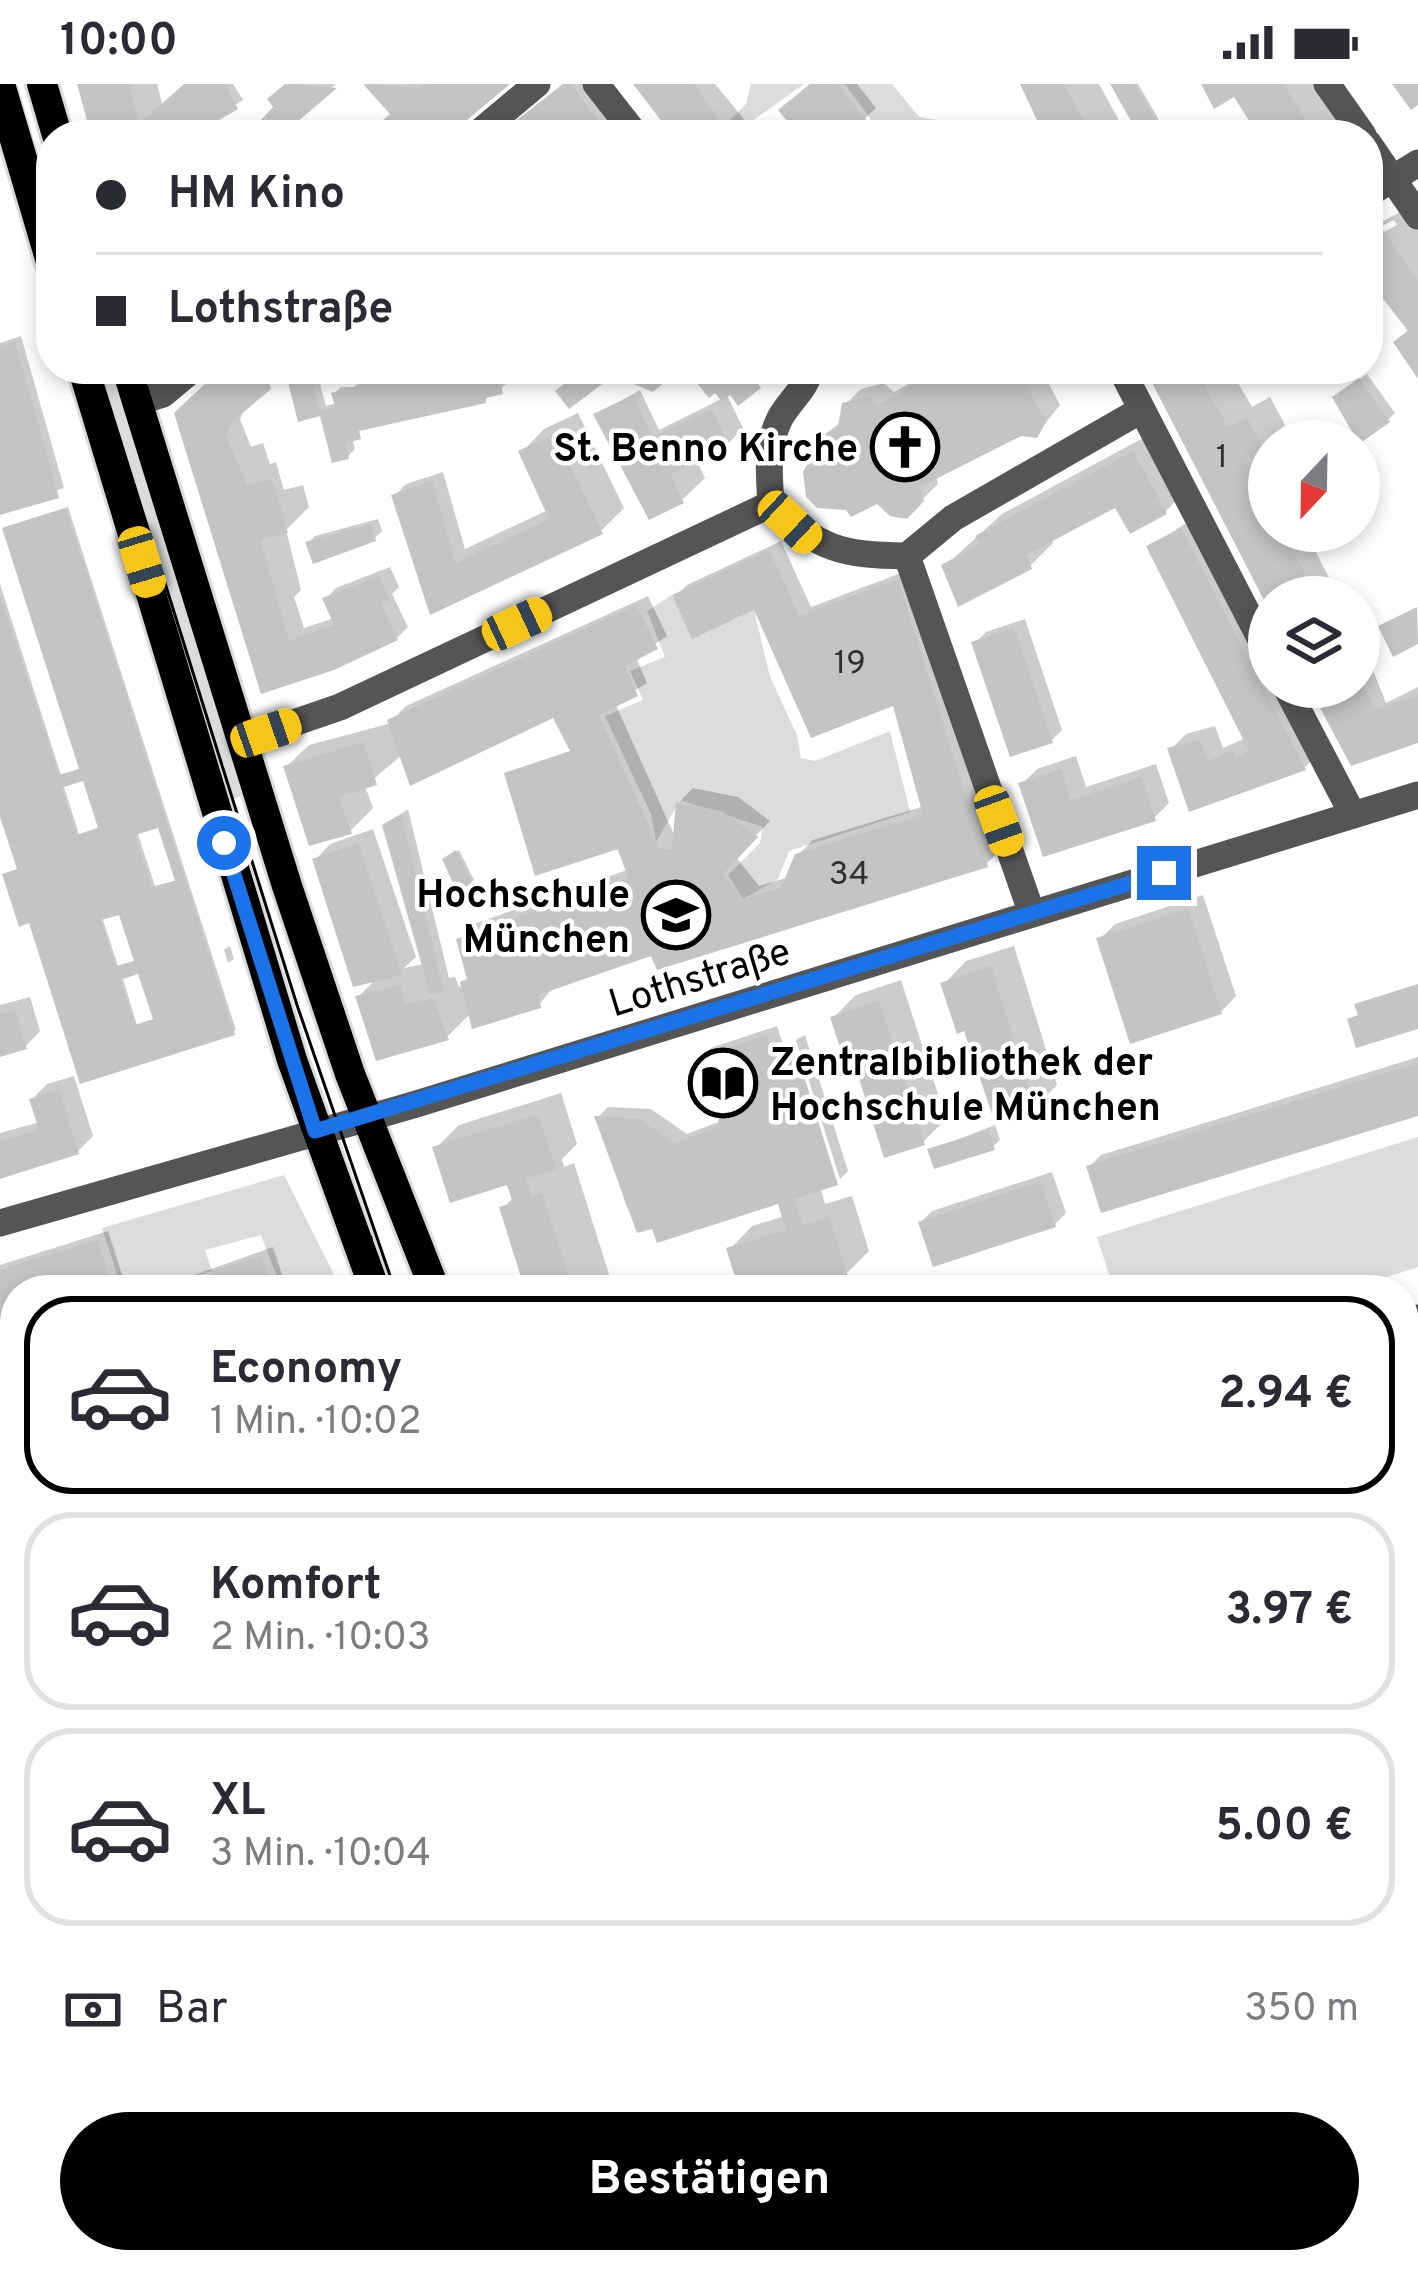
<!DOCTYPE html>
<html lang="de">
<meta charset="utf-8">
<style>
:root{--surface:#fff;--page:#f7f7f7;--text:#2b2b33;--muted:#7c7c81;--line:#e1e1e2;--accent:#000}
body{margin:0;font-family:Overpass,sans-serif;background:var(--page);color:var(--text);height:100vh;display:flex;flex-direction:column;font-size:45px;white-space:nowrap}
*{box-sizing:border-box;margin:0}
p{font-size:39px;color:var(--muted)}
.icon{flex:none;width:66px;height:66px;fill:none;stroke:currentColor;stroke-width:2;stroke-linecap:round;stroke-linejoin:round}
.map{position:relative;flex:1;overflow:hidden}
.details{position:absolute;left:0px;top:1191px;width:1419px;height:999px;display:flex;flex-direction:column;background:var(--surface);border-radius:48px 48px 0 0;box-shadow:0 6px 18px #0003}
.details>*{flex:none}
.top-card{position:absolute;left:36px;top:36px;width:1347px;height:264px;border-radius:48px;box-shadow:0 6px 18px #0003;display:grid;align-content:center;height:264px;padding:0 60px;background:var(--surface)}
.needle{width:78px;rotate:202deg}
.buttons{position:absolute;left:1248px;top:336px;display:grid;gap:24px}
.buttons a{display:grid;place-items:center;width:132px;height:132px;border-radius:50%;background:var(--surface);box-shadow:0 6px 18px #0003;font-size:60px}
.end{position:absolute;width:54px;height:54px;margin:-27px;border:15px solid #1a73e8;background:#fff;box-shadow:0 0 0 6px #fff}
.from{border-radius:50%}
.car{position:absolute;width:36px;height:72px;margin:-36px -18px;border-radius:15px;box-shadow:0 0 9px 3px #0007;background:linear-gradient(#f5c518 24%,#345 0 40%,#f5c518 0 76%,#345 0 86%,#f5c518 0)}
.top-card b{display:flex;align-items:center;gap:42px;height:114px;font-size:45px}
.top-card b+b{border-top:3px solid var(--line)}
.top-card i{width:30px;height:30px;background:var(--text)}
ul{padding:21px 0 0;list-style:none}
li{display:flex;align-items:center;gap:36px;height:198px;margin:0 24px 18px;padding:0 36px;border:6px solid var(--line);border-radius:48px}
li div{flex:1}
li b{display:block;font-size:45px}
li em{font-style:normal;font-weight:700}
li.on{border-color:var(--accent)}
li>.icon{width:108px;height:108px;stroke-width:1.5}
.pay{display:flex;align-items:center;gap:30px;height:132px;padding:0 60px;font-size:45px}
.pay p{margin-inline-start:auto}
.button{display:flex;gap:24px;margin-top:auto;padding:24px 60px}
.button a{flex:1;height:138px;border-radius:72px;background:var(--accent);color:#fff;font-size:48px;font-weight:700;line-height:138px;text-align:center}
.status{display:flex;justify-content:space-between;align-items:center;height:84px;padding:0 60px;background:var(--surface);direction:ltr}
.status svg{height:33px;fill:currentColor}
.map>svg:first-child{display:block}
.green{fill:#dcdcdc}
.shadow{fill:#0003;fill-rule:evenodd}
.building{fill:#c4c4c4;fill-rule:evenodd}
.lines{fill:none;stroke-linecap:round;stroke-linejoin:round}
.major-casing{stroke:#dbdbdb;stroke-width:36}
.minor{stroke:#555;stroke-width:27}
.major{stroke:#000;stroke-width:30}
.tram{stroke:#000;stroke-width:3}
.route{stroke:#1a73e8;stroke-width:15}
.labels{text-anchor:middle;stroke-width:9;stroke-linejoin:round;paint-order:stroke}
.number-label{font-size:33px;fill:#313131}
.poi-label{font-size:39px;font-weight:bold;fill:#000;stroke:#fff;text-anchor:end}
.street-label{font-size:39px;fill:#000;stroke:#fff}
</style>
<div class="status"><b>10:00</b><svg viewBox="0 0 49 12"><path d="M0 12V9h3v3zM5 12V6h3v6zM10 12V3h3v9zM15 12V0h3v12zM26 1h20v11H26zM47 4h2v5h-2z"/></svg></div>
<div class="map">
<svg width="1418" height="2189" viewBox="0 0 1418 2189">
<rect width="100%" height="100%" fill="#fff"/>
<!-- green -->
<g class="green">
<path d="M751,0h53l-70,50 -9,-9 21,-21z"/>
<path d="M845,0h47l27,33 42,7 2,11h-105l13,-16z"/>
<path d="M94,285h22l133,424 -24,9z"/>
<path d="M672,511l21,43 61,-28 16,67 27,58 4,23 14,3 75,-30 20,81 -121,39 -11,28 -35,20 -15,-24 32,-32 3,-16 -83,-27 -24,42 -5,-28 -46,-98 38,-16 -13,-29 35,-14 -18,-46z"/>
<path d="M1418,1053v130l-71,23h-233l-17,-53z"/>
<path d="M284,1091l56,111 -3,4h-55l-21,-55 -56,15 7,21 -65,19h-25l-20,-62z"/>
<path d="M1418,1262v617l-14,-43v-570z"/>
<path d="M15,1345v101l-15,5v-102z"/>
</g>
<!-- shadow -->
<g class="shadow">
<path d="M80,0h77l6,23 22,-23h48l10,16 -52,35h-96z"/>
<path d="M288,0h48l-58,51h-32l31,-29 -6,-6z"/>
<path d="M367,0h138l-60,51h-79l27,-22z"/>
<path d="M563,0h33l41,51h-137z"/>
<path d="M636,0h79l42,51h-81z"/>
<path d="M812,0h45l19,24 -17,16 9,11h-78z"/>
<path d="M1023,0h76l28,51h-80z"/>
<path d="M1113,0h25l30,51h-25z"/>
<path d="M1204,0h115l34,51h-92l-26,-42z"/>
<path d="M1406,125l12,18v146l-22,-31 14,-14 -42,-52v-36l29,-15 -3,-5 -26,13v-4z"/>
<path d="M21,252l43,152 -64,23v-168z"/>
<path d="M223,285h59l-35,34 -7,16 11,28 12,-4 7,21 6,-2 8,28 19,-5 6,22 -23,23 15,60 -7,7 10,31 30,-10 -8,-19 10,-11 54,-21 9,20 -7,7 16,33 -11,11 -134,52 -84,-282z"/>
<path d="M295,285h21l10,37 11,-3 -3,-9 7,-7h13l13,-13 20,-5h128l2,7 -32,24 -120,26 -13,12 3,11 -7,7 -26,-43 -22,5 -11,-43z"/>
<path d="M579,285l70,1 27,-1 -24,19 -32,-8 -7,-9z"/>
<path d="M713,285l61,2 -35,31 -17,-17 21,43 -15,16 -32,15 9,19 -23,22 -86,-85 44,-25 19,40 64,-32z"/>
<path d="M935,285h106l19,36 -24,30 -16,-2 -84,42 2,9 -32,31 -92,-71 28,-23 3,-16 16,-16 23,-6 10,9z"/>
<path d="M1148,285h82l22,38 18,-10 15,28 -16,16v90h36l34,66h-70v6z"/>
<path d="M1367,290l28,39 -7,7 -45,-29z"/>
<path d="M578,329l46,95 -23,23 -169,80 -38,-115 12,-12 37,-12 22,77 83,-39 -26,-58 22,-23z"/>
<path d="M1156,347l32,58 -23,23 -48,-8 -66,35 2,4 -23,23h-85l57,-52z"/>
<path d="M68,423l168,523 -154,50 -51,-161 -26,-45 15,-6 -20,-61v-223l61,191 21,-7 -74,-242zM85,693l16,50 -22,7 -16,-50zM160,740l18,56 -23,6 -18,-55zM121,827l16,49 -19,6 -16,-49zM140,886l16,49 -19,6 -15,-49z"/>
<path d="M378,435l4,12 -7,7 -67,5 7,-7z"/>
<path d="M1192,435l77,136v32h17l34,66 -15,14 -114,41 -20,-59 15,-15 29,-8 8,22 23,-10 -96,-191z"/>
<path d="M781,457l30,66 98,-37 93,279 -16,15 -333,88 -99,34 -15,19 -68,8 -24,24 -89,-40 19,-19 -62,-118 15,-16 43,-15 43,128 -12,11 20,-4 -39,-139 23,-16 41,169 6,-1 4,10 11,-11 -11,-36 15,-16 153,-54 -73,-156 -152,41 -37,31 8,22 -23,23 -64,-64 23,-22 79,-21 18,-18 242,-110 19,40 -31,21 11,26 -32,20 61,136 2,-36 15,-15 45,9 32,24 -34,36 23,29 30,-9 8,-21 16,-16 111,-34 -28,-99 -140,-101 -80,-10 11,-11z"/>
<path d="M1025,535l37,111 -11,11 -76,-98 11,-11z"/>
<path d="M1359,551l27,68 32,-16v53l-105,-53h46z"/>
<path d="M1076,672l10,31 70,-23 13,39 -15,15 -109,36 -23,-70 15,-15z"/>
<path d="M459,766l15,30 -3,2 -25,-22z"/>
<path d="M1203,811l33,101 -15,16 -121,-73 15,-15z"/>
<path d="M230,862l4,13 -6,4 -4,-13z"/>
<path d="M1014,862l43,139 -23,23 -68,-81 -22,-43 22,-23z"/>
<path d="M901,896l45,139 -23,23 -65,-76 -25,-48 23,-23z"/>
<path d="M30,913l10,34 -15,16 -25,7v-49z"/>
<path d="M777,942l7,21 7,-3 43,136h5l-19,7 5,17 27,-8 17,55 -23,23 -53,16h-51l-12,-41 22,-23 33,-10 -5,-16 -126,26 -20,-20 -7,2 -29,-91 10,-10 43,2 36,25 34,-13 4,-10 -25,-52 11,-11z"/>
<path d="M805,951l43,136 -8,8 -44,-139z"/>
<path d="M1418,973v56l-328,53 11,-11z"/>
<path d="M74,992l19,60 -15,15 -78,25v-43l40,-11 -8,-23 15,-15z"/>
<path d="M561,1009l16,51 -15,15 2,8 10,-4 40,127h-86l-25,-82 11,-11 -3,-11 -75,-38 23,-23z"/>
<path d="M995,1041l5,15 -7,7 -62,3z"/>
<path d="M1052,1088l14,41 -11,11 -134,-2 11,-11z"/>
<path d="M108,1147l19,59h-112v113l-3,-9 -12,3v-132z"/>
<path d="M273,1163l14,43h-135z"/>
<path d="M1414,1502l4,13 -14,6v-16z"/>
<path d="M1418,1814v16l-7,2 -4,-13z"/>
<path d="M1404,2075l14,3v63l-10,10 10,2v36h-42l2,-14h26z"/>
<path d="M72,2175h104l5,14h-105z"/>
<path d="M288,2175h89l5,14h-90z"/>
<path d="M454,2175h123l4,14h-123z"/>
<path d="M612,2175h72l4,14h-72z"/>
<path d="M922,2175h58l4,14h-63z"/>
<path d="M1094,2175h62l-3,14h-62z"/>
<path d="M1242,2175h47l-3,14h-48z"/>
</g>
<!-- building -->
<g class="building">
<path d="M77,0h52l10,40 45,-40h41l13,25 -44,26h-103z"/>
<path d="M285,0l52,4 -55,47h-35l26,-28 -6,-8z"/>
<path d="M363,0l57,4 5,-4h85l-61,51h-84l25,-21z"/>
<path d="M563,0h7l40,51h-88l-9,-12z"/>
<path d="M633,0h61l36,51h-58z"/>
<path d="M810,0h27l30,37 -17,14h-63l-8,-10 7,-5 -8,-10z"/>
<path d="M1020,0h44l28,51h-48z"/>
<path d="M1110,0h25l29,51h-25z"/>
<path d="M1201,0h82l33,51h-58l-24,-38 -20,12z"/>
<path d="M1392,0h26v21l-7,5z"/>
<path d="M1382,145l36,51v99l-25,-37 15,-11 -40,-52v-42z"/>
<path d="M15,257l44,157 -59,17v-169z"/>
<path d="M221,285h62l-14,12 2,8 -38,32 -7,15 21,49 19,-6 8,4 14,50 -27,7 28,101 45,-16 -12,-27 57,-22 11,24 -9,3 17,37 -64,30 -73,24 -87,-281z"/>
<path d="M309,285l10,42 16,-4 -4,-14 96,-24h70l6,25 -17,4v5l-127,28 2,8 -15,4 3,16 -17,4 -12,-47 -22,6 -12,-48z"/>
<path d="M576,285h61l4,5 32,-5 3,4 -23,19 -40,-16 -44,33 -14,-18 23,-18z"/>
<path d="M712,285h48l-8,7 9,12 -23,18 -8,-11 -8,7 -7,-9 -6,5 -13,-16z"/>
<path d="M943,285h75l28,53 -9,16 -16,-2 -101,51 4,14 -17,18 -17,-3 -13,-12 -26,13 -5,-7 -29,-2 -11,-11 -3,-25 11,-21 -4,-8 28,-17 4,-23 26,-6 10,8z"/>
<path d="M1145,285h83l-25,14 25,44 19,-10 17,33 -18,10 23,45v26h13l35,66h-48v13z"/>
<path d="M1359,294l31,44 -31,22 -27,-47z"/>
<path d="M633,311l22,47 4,-8 53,-25 17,37 -59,28 14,29 -35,17 -56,-106z"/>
<path d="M555,350l48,100 -173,81 -39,-120 41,-14 24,82 93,-44 -31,-68z"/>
<path d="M1133,367l34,63 -37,20 -15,-26 -89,47 6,14 -74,38 -17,-42 39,-21 -5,-8z"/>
<path d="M66,424l169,527 -155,49 -51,-161 -10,4 -17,-53 15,-5 -17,-52v-221l59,179 20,-6 -77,-241zM83,697l15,47 -21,7 -16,-47zM158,744l17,53 -23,6 -17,-52zM119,831l15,46 -18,5 -15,-46zM138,890l15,45 -18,6 -15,-45z"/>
<path d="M371,440l5,17 -63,23 -8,-22z"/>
<path d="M1181,444l125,242 -117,42 -22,-64 32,-8 9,21 25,-11 3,7 13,-6 -103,-205z"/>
<path d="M769,466l30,66 99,-37 90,288 -331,103 -6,-14 -113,39 3,13 -69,21 -12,-47 7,-3 -11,-40 172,-61 -10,-29 -83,27 -31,-103 66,-22 -17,-33 -143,68 -23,-66 249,-115 22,44 -33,17 13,30 -39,19 60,134h13l4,-47 46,9 36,26 -35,37 20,25 38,-11 14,-34 128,-39 -30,-109 -82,32 -57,-128 -62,29 -20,-44z"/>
<path d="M1417,523l1,37 -25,13 -15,-31z"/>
<path d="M1014,544l39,115 -43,14 -39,-115z"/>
<path d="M1359,594l16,31 43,-14v48l-67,23 -42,-79h50z"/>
<path d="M364,658l13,43 -38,12 13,37 -43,12 -26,-80z"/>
<path d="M1061,685l10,31 70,-23 15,44 -113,36 -25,-74z"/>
<path d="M401,730l20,82 23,96 -14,2 -48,-169z"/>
<path d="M358,759l44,132 -49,12 -41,-128z"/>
<path d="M456,766l17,35 -16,7 -15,-33z"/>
<path d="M1188,824l34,106 -92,30 -34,-106z"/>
<path d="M991,882l45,145 -41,12 -31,-92 -7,3 -17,-51z"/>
<path d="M1418,900v45l-62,19 -9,-29 11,-4 -4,-11z"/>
<path d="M400,901l5,19 28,-6 16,42 -73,21 -21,-65z"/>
<path d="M879,917l46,144 -41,13 -28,-89 -8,3 -18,-55z"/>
<path d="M15,926l12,39 -27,8v-43z"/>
<path d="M766,951l7,20 21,-11 44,141 -43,14 8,26 26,-8 19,60 -45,13h-64l-13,-42 60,-18 -8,-26 -121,39 -5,-14 -15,4 -43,-117 45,3 35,24 42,-15 6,-17 -25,-52z"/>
<path d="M1418,979v53l-317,97 -15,-47z"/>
<path d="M59,1005l20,65 -79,25v-37l39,-12 -10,-31z"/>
<path d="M538,1030l18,55 -30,10 6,18 10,-4 31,97h-48l-26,-83 14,-4 -6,-18 -57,18 -18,-56z"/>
<path d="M988,1046l7,20 -61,19 -7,-20z"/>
<path d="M1041,1097l15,46 -123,40 -15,-45z"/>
<path d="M97,1156l16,50h-98l-1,119 -4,-12 -10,3v-130z"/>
<path d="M262,1172l11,34h-97l38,-13 -2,-6z"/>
<path d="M1404,2163l14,3v23h-45l2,-14h29z"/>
<path d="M69,2175h94l4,14h-94z"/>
<path d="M285,2175h84l4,14h-84z"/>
<path d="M453,2175h105l4,14h-105z"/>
<path d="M586,2175h69l4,14h-46l-3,-11 -22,6z"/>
<path d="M926,2175h25l4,14h-37l-3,-11z"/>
<path d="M1091,2175h33l14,3 -2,11h-48z"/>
<path d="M1238,2175h44l-3,14h-44z"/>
</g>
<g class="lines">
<defs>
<g id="major">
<path d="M42,0l15,51"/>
<path d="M0,5l51,173"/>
<path d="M83,285l209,691 83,230"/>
<path d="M127,285l160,517 63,188 85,216"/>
<path d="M697,2175l4,14"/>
<path d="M739,2175l4,14"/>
</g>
</defs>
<!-- major casing -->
<use href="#major" class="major-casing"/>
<!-- minor -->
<g class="minor">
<path d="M596,0l40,51"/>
<path d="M1327,0l36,51"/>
<path d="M476,51l61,-51"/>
<path d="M1368,59l50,73"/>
<path d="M1368,110l50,-31"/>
<path d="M811,285c-6,21 -21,31 -31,49 -14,28 -11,56 -9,86 49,46 70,51 136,52l46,-38 188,-108"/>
<path d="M1121,285l148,286"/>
<path d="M137,318l26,-8 30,-25"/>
<path d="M907,472l125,358"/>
<path d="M1286,603l67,128"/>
<path d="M244,656l96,-33 431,-203"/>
<path d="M0,1139l413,-118 1005,-310"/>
<path d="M1404,1239l14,-5"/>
<path d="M1404,1931l14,-5"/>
<path d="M1404,1958l14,45"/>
<path d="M982,2175l4,14"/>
</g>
<!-- major -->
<use href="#major" class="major"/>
<!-- tram -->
<g class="tram">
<path d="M14,0l37,125"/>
<path d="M98,285l199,636 98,285"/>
<path d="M360,1206l11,-27v-26"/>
<path d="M711,2175l4,14"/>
</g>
</g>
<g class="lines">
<!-- route -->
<path class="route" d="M224,759l91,288 849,-258"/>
</g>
<!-- icons -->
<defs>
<symbol id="church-ring" viewBox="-11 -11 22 22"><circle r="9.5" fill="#fff" stroke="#000" stroke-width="1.5"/><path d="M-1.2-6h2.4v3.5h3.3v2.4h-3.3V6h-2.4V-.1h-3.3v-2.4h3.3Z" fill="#000"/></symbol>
<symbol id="university-ring" viewBox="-11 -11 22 22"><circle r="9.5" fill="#fff" stroke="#000" stroke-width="1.5"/><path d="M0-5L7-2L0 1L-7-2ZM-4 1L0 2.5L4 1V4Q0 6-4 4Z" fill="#000"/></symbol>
<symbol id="library-ring" viewBox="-11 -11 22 22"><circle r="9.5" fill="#fff" stroke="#000" stroke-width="1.5"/><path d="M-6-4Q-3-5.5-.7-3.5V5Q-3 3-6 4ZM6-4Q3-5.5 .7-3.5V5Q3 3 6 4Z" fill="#000"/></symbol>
</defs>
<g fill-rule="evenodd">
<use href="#church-ring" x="867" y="325" width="76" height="76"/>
<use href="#university-ring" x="638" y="793" width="76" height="76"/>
<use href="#library-ring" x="685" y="961" width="76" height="76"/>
</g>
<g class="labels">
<!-- number labels -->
<g class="number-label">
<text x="1222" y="383">1</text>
<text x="850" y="589">19</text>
<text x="849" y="800">34</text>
</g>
<!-- poi labels -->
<g class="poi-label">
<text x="858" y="377">St. Benno Kirche</text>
<text x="630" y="823">Hochschule<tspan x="630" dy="45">München</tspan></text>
<text x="770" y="991" text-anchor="start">Zentralbibliothek der<tspan x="770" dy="45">Hochschule München</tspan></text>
</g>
<!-- street labels -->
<g class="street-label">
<text transform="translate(699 892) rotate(-17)" y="14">Lothstraße</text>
</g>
</g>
</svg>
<div class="buttons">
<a><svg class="needle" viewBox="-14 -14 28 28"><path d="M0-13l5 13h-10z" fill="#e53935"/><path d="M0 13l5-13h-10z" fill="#7c7c81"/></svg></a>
<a><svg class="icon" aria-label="layers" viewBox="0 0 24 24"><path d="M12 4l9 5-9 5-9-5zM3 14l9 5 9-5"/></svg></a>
</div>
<i class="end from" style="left:224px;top:759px"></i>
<i class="end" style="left:1164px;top:789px"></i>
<i class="car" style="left:790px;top:438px;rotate:133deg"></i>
<i class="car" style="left:142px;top:478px;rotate:163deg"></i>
<i class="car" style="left:517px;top:540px;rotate:65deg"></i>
<i class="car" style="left:266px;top:649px;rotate:71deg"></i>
<i class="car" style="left:999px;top:737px;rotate:160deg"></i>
<div class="top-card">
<b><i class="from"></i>HM Kino</b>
<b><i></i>Lothstraße</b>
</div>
<section class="details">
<ul>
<li class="on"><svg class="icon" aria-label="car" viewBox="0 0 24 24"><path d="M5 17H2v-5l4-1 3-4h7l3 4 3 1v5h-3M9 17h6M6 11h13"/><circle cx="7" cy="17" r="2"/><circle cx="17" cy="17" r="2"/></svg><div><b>Economy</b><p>1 Min. · 10:02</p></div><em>2.94 €</em></li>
<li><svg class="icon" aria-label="car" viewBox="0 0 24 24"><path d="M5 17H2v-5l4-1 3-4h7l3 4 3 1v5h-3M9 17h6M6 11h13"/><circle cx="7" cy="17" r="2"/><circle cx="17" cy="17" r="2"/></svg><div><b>Komfort</b><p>2 Min. · 10:03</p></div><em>3.97 €</em></li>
<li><svg class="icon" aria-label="car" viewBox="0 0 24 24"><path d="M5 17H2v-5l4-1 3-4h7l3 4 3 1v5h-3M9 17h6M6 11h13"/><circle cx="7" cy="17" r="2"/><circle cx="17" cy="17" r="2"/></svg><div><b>XL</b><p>3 Min. · 10:04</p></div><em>5.00 €</em></li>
</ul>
<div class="pay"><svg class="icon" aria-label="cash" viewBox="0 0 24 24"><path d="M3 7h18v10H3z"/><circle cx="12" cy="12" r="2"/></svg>Bar<p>350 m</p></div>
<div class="button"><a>Bestätigen</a></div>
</section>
</div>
